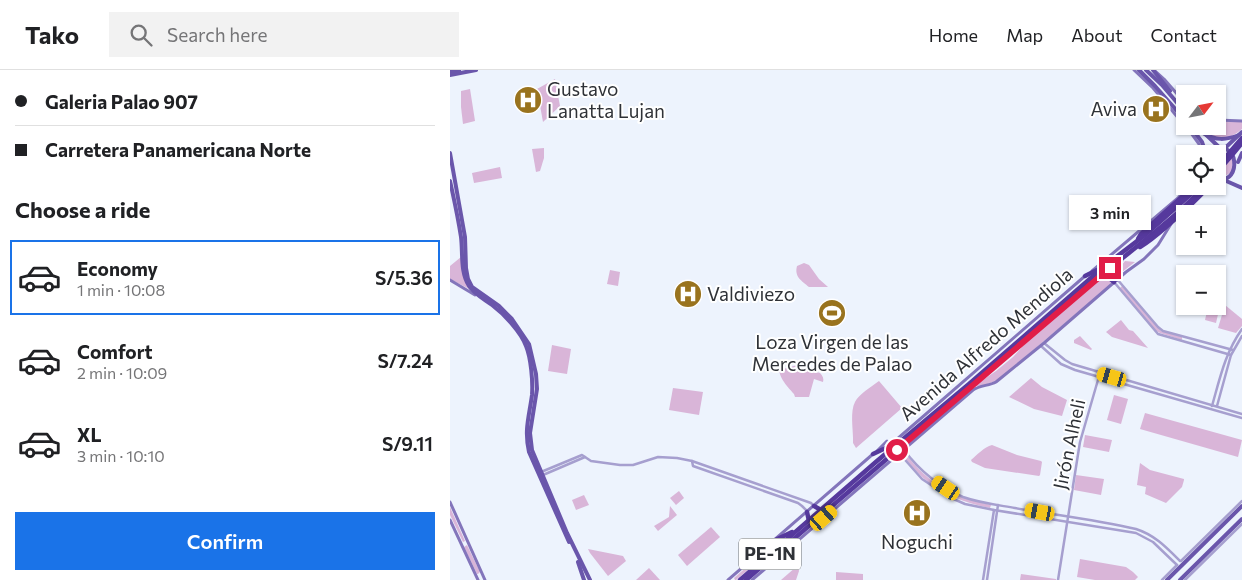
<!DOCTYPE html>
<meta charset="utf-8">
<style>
:root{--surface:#fff;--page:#f2f2f2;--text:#202124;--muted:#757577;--line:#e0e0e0;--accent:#1a73e8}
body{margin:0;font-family:Commissioner,sans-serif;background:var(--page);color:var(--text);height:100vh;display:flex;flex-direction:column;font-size:19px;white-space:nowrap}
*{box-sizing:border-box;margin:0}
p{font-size:16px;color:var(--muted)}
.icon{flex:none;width:28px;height:28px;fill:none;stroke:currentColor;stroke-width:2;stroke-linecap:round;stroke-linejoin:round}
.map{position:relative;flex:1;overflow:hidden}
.sheet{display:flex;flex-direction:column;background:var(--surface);width:450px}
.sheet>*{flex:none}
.guide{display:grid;align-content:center;height:110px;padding:0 15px;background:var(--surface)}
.needle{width:32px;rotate:58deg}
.tools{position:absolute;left:726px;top:15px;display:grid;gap:10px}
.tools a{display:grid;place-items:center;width:50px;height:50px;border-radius:0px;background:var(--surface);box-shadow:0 1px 4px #0004;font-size:25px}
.end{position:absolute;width:22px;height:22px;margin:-11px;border:6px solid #e11d48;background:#fff;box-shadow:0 0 0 2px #fff}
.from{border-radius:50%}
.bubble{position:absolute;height:35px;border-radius:0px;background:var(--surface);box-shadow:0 1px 4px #0004;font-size:16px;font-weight:600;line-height:35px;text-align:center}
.car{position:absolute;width:15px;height:30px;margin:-15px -8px;border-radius:6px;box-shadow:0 0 4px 1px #0007;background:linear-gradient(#f5c518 24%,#345 0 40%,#f5c518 0 76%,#345 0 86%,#f5c518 0)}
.guide b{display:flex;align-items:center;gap:18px;height:48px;font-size:19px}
.guide b+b{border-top:1px solid var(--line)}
.guide i{width:12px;height:12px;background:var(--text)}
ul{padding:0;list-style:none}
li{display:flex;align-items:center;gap:15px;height:75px;margin:0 10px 8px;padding:0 5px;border:2px solid transparent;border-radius:0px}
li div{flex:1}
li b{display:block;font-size:19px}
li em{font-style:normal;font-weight:600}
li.selected{border-color:var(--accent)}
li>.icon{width:45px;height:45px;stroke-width:1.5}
h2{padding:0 15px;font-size:22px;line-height:60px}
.cta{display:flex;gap:10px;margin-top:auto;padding:10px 15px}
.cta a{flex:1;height:58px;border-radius:0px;background:var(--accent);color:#fff;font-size:20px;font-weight:600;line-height:58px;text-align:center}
header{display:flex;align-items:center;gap:30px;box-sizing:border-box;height:70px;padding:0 25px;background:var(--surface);border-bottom:1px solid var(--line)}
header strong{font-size:24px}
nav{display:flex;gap:28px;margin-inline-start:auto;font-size:18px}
.search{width:350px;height:45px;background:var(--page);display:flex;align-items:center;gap:12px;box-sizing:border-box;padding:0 18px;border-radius:0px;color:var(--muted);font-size:19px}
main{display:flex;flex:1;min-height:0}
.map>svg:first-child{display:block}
.green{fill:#d9b5d8}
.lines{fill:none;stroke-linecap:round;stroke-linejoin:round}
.tertiary{stroke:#a69fcf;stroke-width:2.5}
.secondary{stroke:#8375bb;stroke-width:3}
.primary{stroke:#6a56ab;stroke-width:4}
.motorway{stroke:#56399d;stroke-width:4.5}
.motorway-bridge{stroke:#56399d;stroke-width:4.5}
.route{stroke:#e11d48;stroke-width:6}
.labels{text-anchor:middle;stroke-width:4;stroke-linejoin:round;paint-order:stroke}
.shield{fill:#fff;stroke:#6d7073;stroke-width:1}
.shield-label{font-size:18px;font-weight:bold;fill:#2f3237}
.poi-label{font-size:19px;fill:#2f3237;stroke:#fff;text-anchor:start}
.street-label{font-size:19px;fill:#2f3237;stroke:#fff}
</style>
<header>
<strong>Tako</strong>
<div class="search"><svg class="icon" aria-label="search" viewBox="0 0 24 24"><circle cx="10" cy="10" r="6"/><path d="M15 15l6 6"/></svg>Search here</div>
<nav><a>Home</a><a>Map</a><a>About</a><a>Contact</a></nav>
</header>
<main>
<section class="sheet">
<div class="guide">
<b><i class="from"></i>Galeria Palao 907</b>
<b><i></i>Carretera Panamericana Norte</b>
</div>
<h2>Choose a ride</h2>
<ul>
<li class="selected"><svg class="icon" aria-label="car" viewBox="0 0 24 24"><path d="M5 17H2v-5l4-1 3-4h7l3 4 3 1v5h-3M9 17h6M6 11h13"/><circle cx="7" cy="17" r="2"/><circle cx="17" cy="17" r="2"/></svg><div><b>Economy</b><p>1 min · 10:08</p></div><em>S/5.36</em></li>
<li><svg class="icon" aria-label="car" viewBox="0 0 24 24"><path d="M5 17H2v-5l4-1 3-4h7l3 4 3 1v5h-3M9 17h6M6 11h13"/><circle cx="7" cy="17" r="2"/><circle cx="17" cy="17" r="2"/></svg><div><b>Comfort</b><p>2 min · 10:09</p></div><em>S/7.24</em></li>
<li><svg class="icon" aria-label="car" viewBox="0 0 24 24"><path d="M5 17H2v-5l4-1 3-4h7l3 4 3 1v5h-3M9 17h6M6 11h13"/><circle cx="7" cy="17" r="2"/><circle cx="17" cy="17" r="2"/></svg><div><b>XL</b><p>3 min · 10:10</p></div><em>S/9.11</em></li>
</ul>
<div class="cta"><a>Confirm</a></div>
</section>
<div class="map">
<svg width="792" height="510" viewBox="0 0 792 510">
<rect width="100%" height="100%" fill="#edf3fd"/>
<!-- green -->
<g class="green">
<path d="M105,9l5,27 -17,16 -6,-33z"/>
<path d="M20,19l5,32 -12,3 -2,-17v-16z"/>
<path d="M768,51l24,1v7c-15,13 -28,12 -41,-3h17z"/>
<path d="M94,78v10l-4,13 -4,1 -4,-23z"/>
<path d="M772,83l6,1 5,4 -1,14 -7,4 -7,-2v-19z"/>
<path d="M50,97l2,11 -28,5 -2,-10z"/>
<path d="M11,187c1,14 1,22 10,33l-21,-11v-13z"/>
<path d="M675,191l10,1 -18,14 -1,-4z"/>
<path d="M354,193l5,2 10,14 9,8h-19c-7,-6 -15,-10 -12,-21z"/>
<path d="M160,200l10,2 -2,14 -11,-2z"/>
<path d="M657,208l4,4 -1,3 -112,95 -15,6h-9l22,-15 17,-14 22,-24 22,-18 33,-30 12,-6z"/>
<path d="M672,216l39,45 21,6v3l-22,-7 -4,-2 -36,-43z"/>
<path d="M775,235l17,14v7l-6,7 -18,-5z"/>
<path d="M758,237l11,3 -3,13 -11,-3z"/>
<path d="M671,250l8,10 4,1 15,17 -36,-11 -6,-5z"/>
<path d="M630,266l12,13 -1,1 -17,-7v-3z"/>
<path d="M102,275l19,4 -4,25 -19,-3z"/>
<path d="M330,294l3,5 18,-5 6,5 13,4c3,3 4,6 3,9l-9,-3 -5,18h-14l-1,-3c-7,-8 -18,-19 -14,-30z"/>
<path d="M581,308l11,9 25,13 -5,16 -28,-7 -25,-12z"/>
<path d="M429,311l23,27 -46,40 -3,-5v-5c0,-9 -3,-27 2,-36 4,-8 16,-15 24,-21z"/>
<path d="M223,318l30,4 -4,23 -30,-5z"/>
<path d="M664,325l14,4 -7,25 -14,-4z"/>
<path d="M695,343l97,27 -4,17 -98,-28z"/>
<path d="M635,365l27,5 -3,12 -26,-5z"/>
<path d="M542,375l25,10 24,6 1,1 -2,13 -1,1 -54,-8 -13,-6 -1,-2c6,-5 13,-13 21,-15z"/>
<path d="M455,384c6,6 12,14 19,20 19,18 42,25 67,31l-1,3c-25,-5 -49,-14 -68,-31 -7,-7 -13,-14 -19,-21z"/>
<path d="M690,393l10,7 34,9v1l-2,7 -16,16 -21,-9 1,-7 -9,-2z"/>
<path d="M626,405l28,4 -3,16 -27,-5z"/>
<path d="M229,421l5,7 -8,7 -6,-7z"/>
<path d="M134,425l5,10 -13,5 -4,-10z"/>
<path d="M220,436l7,9 -19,16 -4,-5 15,-9z"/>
<path d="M0,437l15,34 -2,1 -13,-27z"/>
<path d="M261,457l9,10 -33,29 -9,-11z"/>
<path d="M338,466l-52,44h-1l-1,-2 39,-34z"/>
<path d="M17,475l13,27 -2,2h-1l-13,-27z"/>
<path d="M138,479l35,7 3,5 -18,15 -18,-23z"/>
<path d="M630,489l46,8 7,5 5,5 -3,3h-40l-18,-3z"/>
<path d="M348,496l1,5 -3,9h-15l15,-13z"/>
<path d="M199,498l11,12h-24z"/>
<path d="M386,502l27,2v6h-27z"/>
<path d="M571,504l35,5v1h-36z"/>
</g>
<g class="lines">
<!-- tertiary -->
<g class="tertiary">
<path d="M667,209l41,48 5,4 70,19"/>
<path d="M664,212l44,52 73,21"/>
<path d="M594,273l21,17 7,4 170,50"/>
<path d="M591,276l20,18 14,6 167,48"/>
<path d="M762,336c8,-28 13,-53 30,-77"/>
<path d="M767,336l14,-51 11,-19"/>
<path d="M454,380c15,20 36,37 59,47 17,6 35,8 52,11 41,7 82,12 121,21 19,6 31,19 44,32"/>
<path d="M449,383l23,26 27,18 16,7 29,6 142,23 17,9 24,23"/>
<path d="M242,391l1,5 105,37 4,3 5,5"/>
<path d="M91,402l41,-17 9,6 29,4h13l25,-8 19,1 15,3 119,42 3,3"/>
<path d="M93,405l42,-18"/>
<path d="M731,491l61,-60"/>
<path d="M533,510l11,-70"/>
<path d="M537,510l11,-75"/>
<path d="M608,510l22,-138 20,-69"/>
<path d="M712,510l15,-15"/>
<path d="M735,510l57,-56"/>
</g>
<!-- secondary -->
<g class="secondary">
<path d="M684,0l19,18 32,38"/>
<path d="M705,1l9,8 21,24"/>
<path d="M768,50l24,1"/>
<path d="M736,56l13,18 2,10"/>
<path d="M642,201l86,-73 11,-12"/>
<path d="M0,210l25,15"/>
<path d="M439,375l7,-5 189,-164"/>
<path d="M427,381l10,-10"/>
<path d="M0,432l35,78"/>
<path d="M0,450l28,60"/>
<path d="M278,510l145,-126"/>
<path d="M302,510l221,-190c7,-5 16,-4 23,-8l48,-39 82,-71 18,-13 14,-14 13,-21"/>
</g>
<!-- primary -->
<g class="primary">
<path d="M689,0l16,16 30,34"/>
<path d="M696,0l16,15 23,27"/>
<path d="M703,0l17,21"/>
<path d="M0,2l9,-2"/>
<path d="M0,5l26,-5"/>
<path d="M740,56l12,16 4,12"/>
<path d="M747,56l24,23"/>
<path d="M753,63c13,8 23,7 36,2"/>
<path d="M774,79l18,-17"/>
<path d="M0,83l15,84 1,31 2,11 4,8 27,19 13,13 17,25 7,30 1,15 -7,44 2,17 35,83 23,47"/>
<path d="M762,84c27,-21 30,32 6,24"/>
<path d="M788,92l4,-9"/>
<path d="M774,110l18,8"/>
<path d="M0,111c4,18 8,37 11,56 2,16 -1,35 8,49 5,8 15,13 23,19 12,9 29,27 34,41 5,12 7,36 6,49 -3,22 -8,35 -3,57l40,90"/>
<path d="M128,492l6,18"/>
<path d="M717,510l75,-74"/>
<path d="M730,510l62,-61"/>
</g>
<!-- motorway -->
<g class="motorway">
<path d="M768,101l14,-16"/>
<path d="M768,109l1,-1"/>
<path d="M688,169l3,-5 53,-48"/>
<path d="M690,177c10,-6 18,-13 26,-20 15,-13 30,-26 43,-41"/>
<path d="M635,206l12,-6"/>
<path d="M648,208l10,-1 6,5"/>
<path d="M667,209c-6,-7 0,-12 4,-18"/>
<path d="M423,384l19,-9"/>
<path d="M364,436l7,4"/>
<path d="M357,442l2,9"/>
<path d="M319,473l23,-11"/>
<path d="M290,510l137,-119 92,-77 138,-120 38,-29 55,-49"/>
<path d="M296,510l349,-300c37,-30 77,-59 110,-94"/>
</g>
<!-- motorway-bridge -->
<g class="motorway-bridge">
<path d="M782,85l10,-12"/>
<path d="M768,96l24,-28"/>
</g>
</g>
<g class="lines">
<!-- route -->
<path class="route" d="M447,380l213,-182"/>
</g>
<!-- icons -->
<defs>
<symbol id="hospital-disc" viewBox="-11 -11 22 22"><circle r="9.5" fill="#99731e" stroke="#fff"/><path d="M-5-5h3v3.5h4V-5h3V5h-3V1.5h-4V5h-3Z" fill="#fff"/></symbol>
<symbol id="stadium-disc" viewBox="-11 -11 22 22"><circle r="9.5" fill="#99731e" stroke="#fff"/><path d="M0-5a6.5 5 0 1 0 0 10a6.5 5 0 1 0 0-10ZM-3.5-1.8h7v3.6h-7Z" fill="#fff"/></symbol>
</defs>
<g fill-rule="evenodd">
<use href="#hospital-disc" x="62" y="14" width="32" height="32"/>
<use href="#hospital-disc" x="690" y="23" width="32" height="32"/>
<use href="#hospital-disc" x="222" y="208" width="32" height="32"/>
<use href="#stadium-disc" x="366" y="227" width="32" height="32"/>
<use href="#hospital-disc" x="451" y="427" width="32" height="32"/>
</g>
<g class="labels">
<!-- shield labels -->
<rect class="shield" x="289" y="468.5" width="62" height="31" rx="4"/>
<g class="shield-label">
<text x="320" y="490">PE-1N</text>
</g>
<!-- poi labels -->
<g class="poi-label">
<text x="97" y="26">Gustavo<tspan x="97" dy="22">Lanatta Lujan</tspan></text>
<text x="687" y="46" text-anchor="end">Aviva</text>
<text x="257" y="231">Valdiviezo</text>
<text x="382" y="279" text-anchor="middle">Loza Virgen de las<tspan x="382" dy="22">Mercedes de Palao</tspan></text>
<text x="467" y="479" text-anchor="middle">Noguchi</text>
</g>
<!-- street labels -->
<g class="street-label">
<text transform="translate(536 274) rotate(-41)" y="7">Avenida Alfredo Mendiola</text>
<text transform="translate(619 374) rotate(-78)" y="7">Jirón Alheli</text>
</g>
</g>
</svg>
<div class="tools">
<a><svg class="needle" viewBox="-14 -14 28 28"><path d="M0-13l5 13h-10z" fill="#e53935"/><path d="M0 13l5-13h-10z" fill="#757577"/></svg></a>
<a><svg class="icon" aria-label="locate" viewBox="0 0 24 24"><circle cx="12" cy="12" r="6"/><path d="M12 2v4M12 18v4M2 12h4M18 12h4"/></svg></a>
<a>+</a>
<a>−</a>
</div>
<i class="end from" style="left:447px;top:380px"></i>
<i class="end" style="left:660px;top:198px"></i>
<div class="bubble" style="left:619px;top:125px;width:82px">3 min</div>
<i class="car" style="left:662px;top:307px;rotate:286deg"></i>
<i class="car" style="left:496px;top:418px;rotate:304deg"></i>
<i class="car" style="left:590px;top:442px;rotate:280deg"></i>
<i class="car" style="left:374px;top:448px;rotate:49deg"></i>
</div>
</main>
